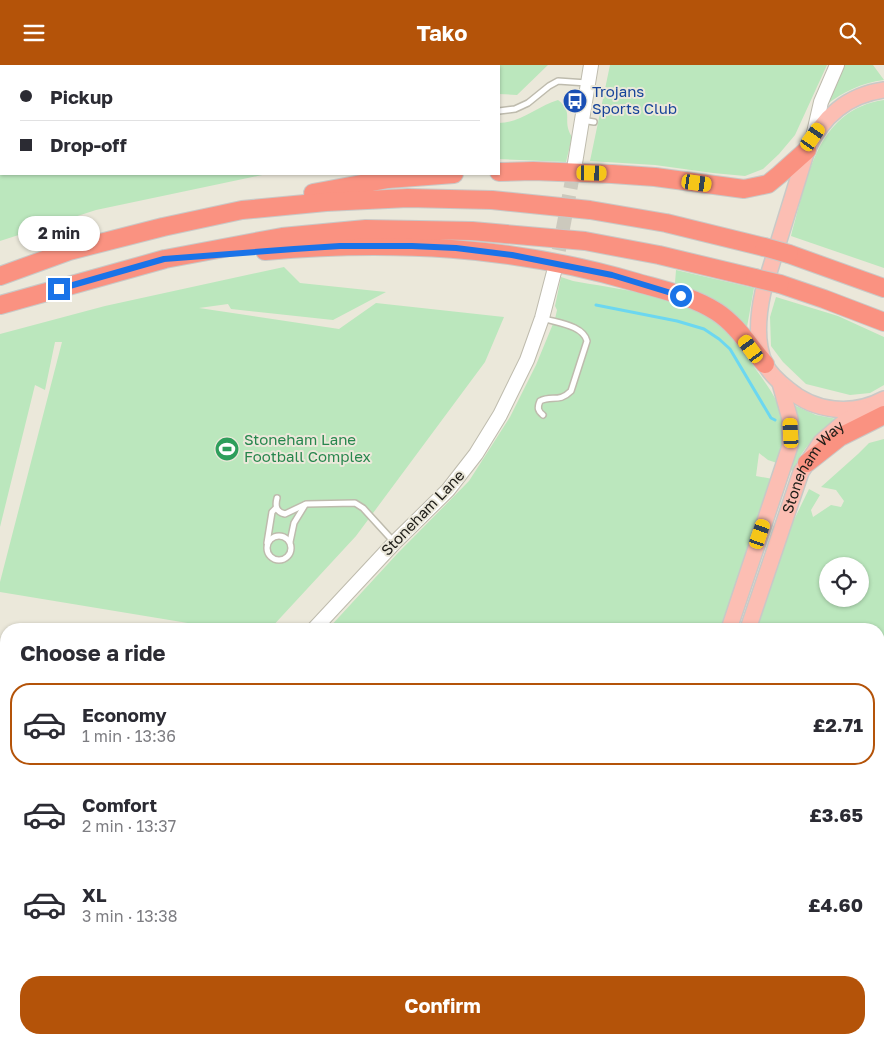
<!DOCTYPE html>
<meta charset="utf-8">
<style>
:root{--surface:#fff;--page:#f7f7f7;--text:#2b2b33;--muted:#7c7c81;--line:#e1e1e2;--accent:#b45309}
body{margin:0;font-family:"Golos Text",sans-serif;background:var(--page);color:var(--text);height:100vh;display:flex;flex-direction:column;font-size:19px;white-space:nowrap}
*{box-sizing:border-box;margin:0}
p{font-size:16px;color:var(--muted)}
.icon{flex:none;width:28px;height:28px;fill:none;stroke:currentColor;stroke-width:2;stroke-linecap:round;stroke-linejoin:round}
.map{position:relative;flex:1;overflow:hidden}
.sheet{position:absolute;left:0px;top:558px;width:885px;height:421px;display:flex;flex-direction:column;background:var(--surface);border-radius:20px 20px 0 0;box-shadow:0 1px 4px #0004}
.sheet>*{flex:none}
.hud{position:absolute;left:0px;top:0px;width:500px;height:110px;box-shadow:0 1px 4px #0004;display:grid;align-content:center;height:110px;padding:0 20px;background:var(--surface)}
.tools{position:absolute;left:819px;top:492px;display:grid;gap:10px}
.tools a{display:grid;place-items:center;width:50px;height:50px;border-radius:50%;background:var(--surface);box-shadow:0 1px 4px #0004;font-size:25px}
.end{position:absolute;width:22px;height:22px;margin:-11px;border:6px solid #1a73e8;background:#fff;box-shadow:0 0 0 2px #fff}
.from{border-radius:50%}
.bubble{position:absolute;height:35px;border-radius:18px;background:var(--surface);box-shadow:0 1px 4px #0004;font-size:16px;font-weight:700;line-height:35px;text-align:center}
.car{position:absolute;width:15px;height:30px;margin:-15px -8px;border-radius:6px;box-shadow:0 0 4px 1px #0007;background:linear-gradient(#f5c518 24%,#345 0 40%,#f5c518 0 76%,#345 0 86%,#f5c518 0)}
.hud b{display:flex;align-items:center;gap:18px;height:48px;font-size:19px}
.hud b+b{border-top:1px solid var(--line)}
.hud i{width:12px;height:12px;background:var(--text)}
ul{padding:0;list-style:none}
li{display:flex;align-items:center;gap:15px;height:82px;margin:0 10px 8px;padding:0 10px;border:2px solid transparent;border-radius:20px}
li div{flex:1}
li b{display:block;font-size:19px}
li em{font-style:normal;font-weight:700}
li.on{border-color:var(--accent)}
li>.icon{width:45px;height:45px;stroke-width:1.5}
h2{padding:0 20px;font-size:22px;line-height:60px}
.action{display:flex;gap:10px;margin-top:auto;padding:10px 20px}
.action a{flex:1;height:58px;border-radius:20px;background:var(--accent);color:#fff;font-size:20px;font-weight:700;line-height:58px;text-align:center}
header{display:flex;justify-content:space-between;align-items:center;height:65px;padding:0 20px;background:var(--accent);color:#fff;font-size:22px;font-weight:700}
.map>svg:first-child{display:block}
.green{fill:#bbe7bd;fill-rule:evenodd}
.lines{fill:none;stroke-linecap:round;stroke-linejoin:round}
.stream{stroke:#6cd7f0;stroke-width:3}
.river{stroke:#6cd7f0;stroke-width:18}
.secondary-tunnel{stroke:#ccc9bd;stroke-width:14;stroke-dasharray:14 7;stroke-linecap:butt}
.lane-casing{stroke:#bebbad;stroke-width:8}
.street-casing{stroke:#bebbad;stroke-width:12}
.secondary-casing{stroke:#bebbad;stroke-width:16}
.primary-casing{stroke:#c9c9c7;stroke-width:18}
.highway-casing{stroke:#c9c9c7;stroke-width:20}
.lane{stroke:#fff;stroke-width:5}
.street{stroke:#fff;stroke-width:10}
.secondary{stroke:#fff;stroke-width:14}
.primary{stroke:#fcbeb3;stroke-width:15}
.highway{stroke:#fa9281;stroke-width:18}
.rail{stroke:#6c6a61;stroke-width:3;stroke-dasharray:10 5;stroke-linecap:butt}
.highway-bridge-casing{stroke:#c9c9c7;stroke-width:20;stroke-linecap:butt}
.highway-bridge{stroke:#fa9281;stroke-width:18}
.route{stroke:#1a73e8;stroke-width:6}
.labels{text-anchor:middle;stroke-width:4;stroke-linejoin:round;paint-order:stroke}
.transit-label{font-size:15px;fill:#164399;stroke:#ebe8da;text-anchor:start}
.leisure-label{font-size:15px;fill:#27864d;stroke:#ebe8da;text-anchor:start}
.street-label{font-size:15px;fill:#1d1c17;stroke:#ebe8da}
</style>
<header><svg class="icon" aria-label="menu" viewBox="0 0 24 24"><path d="M4 6h16M4 12h16M4 18h16"/></svg>Tako<svg class="icon" aria-label="search" viewBox="0 0 24 24"><circle cx="10" cy="10" r="6"/><path d="M15 15l6 6"/></svg></header>
<div class="map">
<svg width="884" height="978" viewBox="0 0 884 978">
<rect width="100%" height="100%" fill="#ebe8da"/>
<!-- green -->
<g class="green">
<path d="M0,0h548l-31,30 -18,-1v-28h-498l-1,22z"/>
<path d="M610,0h217l-32,70 -16,19 -16,15 -18,7 -32,-3 -58,-8 -65,-4z"/>
<path d="M844,0h29l11,15c-23,3 -39,11 -58,25z"/>
<path d="M558,35c17,13 3,20 14,37l-6,25 -67,-3v-36c21,0 39,-17 59,-23z"/>
<path d="M884,35v168l-93,-32c16,-55 24,-126 93,-136z"/>
<path d="M0,44l1,65h266l-171,36 -96,31z"/>
<path d="M284,202l16,16 86,9 -53,28 -102,-11 -3,-5 -29,4 140,21 37,-26 128,14 -19,45 -129,174 -86,93h-46l-224,-37v-10l62,-240h-7l-10,48 -10,-5 -35,142v-193l105,-28z"/>
<path d="M676,205l78,18 -7,39 -28,-23 -44,-21z"/>
<path d="M561,212l12,4c45,8 92,13 133,34 4,2 10,4 14,7 15,13 26,33 37,49 25,34 33,49 20,92l-9,-3 -9,-7 -3,23 17,3 -53,150h-392l69,-75 72,-73 41,-64 26,-52 19,-46 2,-9 -2,-4z"/>
<path d="M776,232l62,19 46,21v48l-14,8 -20,2 -44,-11 -23,-22 -12,-16 -1,-29z"/>
<path d="M796,341l20,9 21,4c-19,14 -36,30 -44,52l-4,-1c9,-25 10,-36 6,-63z"/>
<path d="M884,374v487l-5,6v-303h-123l34,-101 19,-39 11,6 -9,15 2,7 18,-12 10,2 3,-6 -8,-11 -15,-3 37,-33 11,-11zM828,501h32v33h-32z"/>
<path d="M6,575v230l-6,-4v-223z"/>
<path d="M656,972h121v1l-6,5h-117z"/>
<path d="M254,973h366l-2,5h-353z"/>
</g>
<g class="lines">
<!-- stream -->
<g class="stream">
<path d="M596,240l81,16 27,8 15,10 11,10 41,69 4,2"/>
<path d="M0,802l6,5"/>
<path d="M879,853l5,-5"/>
<path d="M256,972l12,6"/>
</g>
<!-- river -->
<g class="river">
<path d="M879,758l5,-2"/>
<path d="M735,978l10,-6"/>
</g>
<!-- secondary-tunnel -->
<path class="secondary-tunnel" d="M555,206l20,-107"/>
<defs>
<g id="lane">
<path d="M0,33h1"/>
<path d="M499,46l16,-2 13,-6 21,-17 9,-5 29,2"/>
<path d="M582,55l12,2"/>
<path d="M542,253c15,5 41,7 45,23l-16,50c-12,12 -19,4 -31,10 -3,7 -2,10 3,14"/>
<path d="M277,433c-2,8 -1,14 8,16l21,-10 49,-1 8,5 31,34"/>
<circle cx="279" cy="483" r="12"/>
<path d="M290,477l4,-19 11,-18"/>
<path d="M267,478l5,-31 4,-4"/>
<path d="M837,972l8,6"/>
</g>
<g id="street">
<path d="M0,853l6,6"/>
<path d="M0,905l6,1"/>
<path d="M2,978l4,-33"/>
</g>
<g id="secondary">
<path d="M813,72l8,-35 16,-37"/>
<path d="M575,98l16,-98"/>
<path d="M314,564l81,-87 53,-52 28,-36 24,-39 27,-55 15,-42 12,-46"/>
<path d="M94,978l2,-6"/>
</g>
<g id="primary">
<path d="M884,25c-36,5 -62,27 -77,60l-44,142c-5,23 -8,50 2,72 5,10 14,18 23,25 27,23 64,27 96,10"/>
<path d="M729,564l61,-183v-27l-10,-36"/>
<path id="s1" d="M748,564l53,-157 20,-30 23,-20 20,-13"/>
<path d="M627,978l3,-6"/>
<path d="M645,978l2,-6"/>
</g>
<g id="highway">
<path d="M499,107l34,-1 79,3 43,3 89,12 24,-5 11,-9 28,-25"/>
<path d="M313,128l75,-14 66,-5"/>
<path d="M265,186c126,-11 248,-5 370,31 28,8 57,14 82,30 20,13 33,35 48,52"/>
<path d="M789,189l95,34"/>
<path d="M0,211l69,-25 94,-24 79,-17 84,-8 82,-4 84,2 98,10 76,13 98,24"/>
<path d="M780,219l44,15 60,23"/>
<path d="M0,240l165,-46 117,-22 84,-8 106,2 113,10 74,14 96,23"/>
<path d="M807,398l33,-26 44,-22"/>
</g>
</defs>
<!-- lane casing -->
<use href="#lane" class="lane-casing"/>
<!-- street casing -->
<use href="#street" class="street-casing"/>
<!-- secondary casing -->
<use href="#secondary" class="secondary-casing"/>
<!-- primary casing -->
<use href="#primary" class="primary-casing"/>
<!-- highway casing -->
<use href="#highway" class="highway-casing"/>
<!-- lane -->
<use href="#lane" class="lane"/>
<!-- street -->
<use href="#street" class="street"/>
<!-- secondary -->
<use href="#secondary" class="secondary"/>
<!-- primary -->
<use href="#primary" class="primary"/>
<!-- highway -->
<use href="#highway" class="highway"/>
<!-- rail -->
<g class="rail">
<path d="M879,880l5,-6"/>
<path d="M779,978l6,-6"/>
</g>
<defs>
<g id="highway-bridge">
<path d="M764,182l25,7"/>
<path d="M755,213l25,6"/>
</g>
</defs>
<!-- highway-bridge casing -->
<use href="#highway-bridge" class="highway-bridge-casing"/>
<!-- highway-bridge -->
<use href="#highway-bridge" class="highway-bridge"/>
</g>
<g class="lines">
<!-- route -->
<path class="route" d="M59,224l105,-30 130,-10 46,-3h72l44,2 56,7 100,20 69,21"/>
</g>
<!-- icons -->
<defs>
<symbol id="bus-disc" viewBox="-11 -11 22 22"><circle r="9.5" fill="#1a4fb4" stroke="#ebe8da"/><path d="M-5-6H5V4H4V6H2V4H-2V6H-4V4H-5ZM-3.5-4V0h7V-4ZM-3.5 1.2v1.5H-2V1.2ZM2 1.2v1.5H3.5V1.2Z" fill="#fff"/></symbol>
<symbol id="stadium-disc" viewBox="-11 -11 22 22"><circle r="9.5" fill="#2e9e5b" stroke="#ebe8da"/><path d="M0-5a6.5 5 0 1 0 0 10a6.5 5 0 1 0 0-10ZM-3.5-1.8h7v3.6h-7Z" fill="#fff"/></symbol>
</defs>
<g fill-rule="evenodd">
<use href="#bus-disc" x="561" y="22" width="28" height="28"/>
<use href="#stadium-disc" x="213" y="370" width="28" height="28"/>
</g>
<g class="labels">
<!-- transit labels -->
<g class="transit-label">
<text x="592" y="32">Trojans<tspan x="592" dy="17">Sports Club</tspan></text>
</g>
<!-- leisure labels -->
<g class="leisure-label">
<text x="244" y="380">Stoneham Lane<tspan x="244" dy="17">Football Complex</tspan></text>
</g>
<!-- street labels -->
<g class="street-label">
<text dy="5" stroke="none"><textPath href="#s1" startOffset="176">Stoneham Way</textPath></text>
<text transform="translate(423 448) rotate(-46)" y="5">Stoneham Lane</text>
</g>
</g>
</svg>
<div class="tools">
<a><svg class="icon" aria-label="locate" viewBox="0 0 24 24"><circle cx="12" cy="12" r="6"/><path d="M12 2v4M12 18v4M2 12h4M18 12h4"/></svg></a>
</div>
<i class="end from" style="left:681px;top:231px"></i>
<i class="end" style="left:59px;top:224px"></i>
<div class="bubble" style="left:18px;top:151px;width:82px">2 min</div>
<i class="car" style="left:813px;top:72px;rotate:35deg"></i>
<i class="car" style="left:592px;top:108px;rotate:91deg"></i>
<i class="car" style="left:697px;top:118px;rotate:98deg"></i>
<i class="car" style="left:751px;top:284px;rotate:324deg"></i>
<i class="car" style="left:791px;top:368px;rotate:357deg"></i>
<i class="car" style="left:760px;top:469px;rotate:19deg"></i>
<div class="hud">
<b><i class="from"></i>Pickup</b>
<b><i></i>Drop-off</b>
</div>
<section class="sheet">
<h2>Choose a ride</h2>
<ul>
<li class="on"><svg class="icon" aria-label="car" viewBox="0 0 24 24"><path d="M5 17H2v-5l4-1 3-4h7l3 4 3 1v5h-3M9 17h6M6 11h13"/><circle cx="7" cy="17" r="2"/><circle cx="17" cy="17" r="2"/></svg><div><b>Economy</b><p>1 min · 13:36</p></div><em>£2.71</em></li>
<li><svg class="icon" aria-label="car" viewBox="0 0 24 24"><path d="M5 17H2v-5l4-1 3-4h7l3 4 3 1v5h-3M9 17h6M6 11h13"/><circle cx="7" cy="17" r="2"/><circle cx="17" cy="17" r="2"/></svg><div><b>Comfort</b><p>2 min · 13:37</p></div><em>£3.65</em></li>
<li><svg class="icon" aria-label="car" viewBox="0 0 24 24"><path d="M5 17H2v-5l4-1 3-4h7l3 4 3 1v5h-3M9 17h6M6 11h13"/><circle cx="7" cy="17" r="2"/><circle cx="17" cy="17" r="2"/></svg><div><b>XL</b><p>3 min · 13:38</p></div><em>£4.60</em></li>
</ul>
<div class="action"><a>Confirm</a></div>
</section>
</div>
